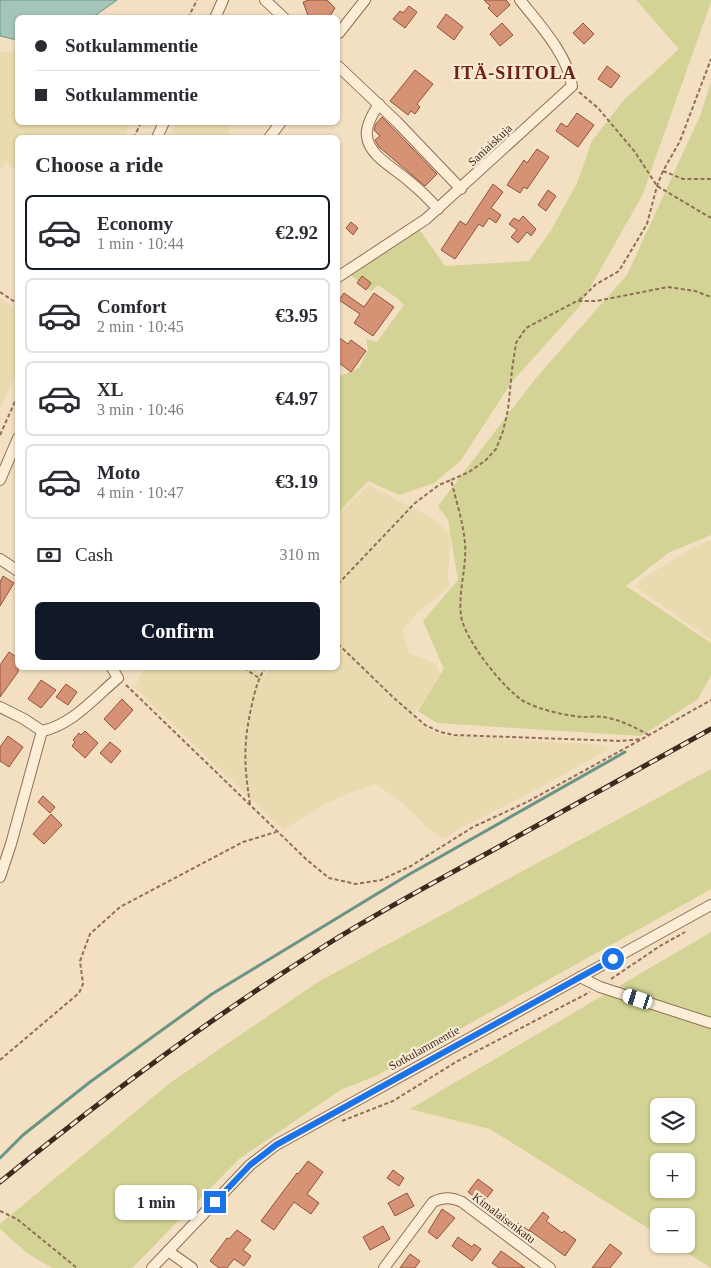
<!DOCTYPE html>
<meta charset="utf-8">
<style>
:root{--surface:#fff;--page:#f7f7f7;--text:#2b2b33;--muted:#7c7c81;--line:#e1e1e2;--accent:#111827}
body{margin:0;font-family:Georgia,serif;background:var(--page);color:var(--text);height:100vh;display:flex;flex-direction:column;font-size:19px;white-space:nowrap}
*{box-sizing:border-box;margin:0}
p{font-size:16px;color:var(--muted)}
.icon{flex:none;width:28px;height:28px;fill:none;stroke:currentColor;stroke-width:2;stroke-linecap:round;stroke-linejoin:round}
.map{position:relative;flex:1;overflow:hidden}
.details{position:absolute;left:15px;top:135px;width:325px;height:535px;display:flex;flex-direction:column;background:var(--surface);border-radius:8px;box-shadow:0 1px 4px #0004}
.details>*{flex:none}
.hud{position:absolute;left:15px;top:15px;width:325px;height:110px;border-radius:8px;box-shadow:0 1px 4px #0004;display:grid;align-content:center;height:110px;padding:0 20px;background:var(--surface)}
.fabs{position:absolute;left:650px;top:1098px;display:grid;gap:10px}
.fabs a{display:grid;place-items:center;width:45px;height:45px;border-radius:8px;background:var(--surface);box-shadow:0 1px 4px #0004;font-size:25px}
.end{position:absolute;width:22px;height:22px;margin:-11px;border:6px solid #1a73e8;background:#fff;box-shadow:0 0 0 2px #fff}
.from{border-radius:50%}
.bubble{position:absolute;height:35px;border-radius:8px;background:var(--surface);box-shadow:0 1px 4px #0004;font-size:16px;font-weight:600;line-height:35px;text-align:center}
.car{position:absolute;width:15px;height:30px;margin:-15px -8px;border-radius:6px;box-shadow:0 0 4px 1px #0007;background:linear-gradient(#fff 24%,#345 0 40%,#fff 0 76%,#345 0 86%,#fff 0)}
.hud b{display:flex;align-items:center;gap:18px;height:48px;font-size:19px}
.hud b+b{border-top:1px solid var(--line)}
.hud i{width:12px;height:12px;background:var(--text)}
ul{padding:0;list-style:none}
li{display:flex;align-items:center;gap:15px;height:75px;margin:0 10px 8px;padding:0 10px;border:2px solid var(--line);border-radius:8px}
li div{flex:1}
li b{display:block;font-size:19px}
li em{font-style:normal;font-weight:600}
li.selected{border-color:var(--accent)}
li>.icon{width:45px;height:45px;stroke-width:1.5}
h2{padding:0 20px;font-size:22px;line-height:60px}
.pay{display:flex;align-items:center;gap:12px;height:55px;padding:0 20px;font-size:19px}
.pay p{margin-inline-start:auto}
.action{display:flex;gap:10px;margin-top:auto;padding:10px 20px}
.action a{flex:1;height:58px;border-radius:8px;background:var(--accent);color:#fff;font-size:20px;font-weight:600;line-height:58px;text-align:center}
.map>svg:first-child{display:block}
.farmland{fill:#eadaaf}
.green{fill:#d2d394;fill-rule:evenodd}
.water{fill:#a5c5b8;stroke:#6a9586}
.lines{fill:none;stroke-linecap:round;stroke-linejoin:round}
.stream{stroke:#6a9586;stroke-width:3}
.building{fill:#d69274;stroke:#92533a}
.minor-casing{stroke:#906f57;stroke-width:12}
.path{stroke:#906f57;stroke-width:2;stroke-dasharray:4 2.5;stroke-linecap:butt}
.minor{stroke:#fcedd7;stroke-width:10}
.rail-casing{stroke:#3e291d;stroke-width:5}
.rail{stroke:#f9ead3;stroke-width:3;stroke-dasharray:9;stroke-linecap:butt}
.route{stroke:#1a73e8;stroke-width:6}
.labels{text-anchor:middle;stroke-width:4.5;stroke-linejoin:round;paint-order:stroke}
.street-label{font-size:12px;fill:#3e291d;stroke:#f9ead3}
.district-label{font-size:18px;font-weight:bold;letter-spacing:1px;fill:#702017;stroke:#f9ead3}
</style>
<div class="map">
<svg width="711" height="1268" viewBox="0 0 711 1268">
<rect width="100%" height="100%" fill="#f3dfc2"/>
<!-- farmland -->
<g class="farmland">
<path d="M0,52l17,1 1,69 113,1 -7,14 -106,1 -1,32 -11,-8 -6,8z"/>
<path d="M176,123h54v14h-62z"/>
<path d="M0,298l17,12 1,60 -18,38z"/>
<path d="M369,485l65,34 17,15 -3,43 1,11 -32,25 -15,18 7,22 25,10 8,13 -30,40 16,13 13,6 151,9 19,4 -64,36 -90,46 -14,9 -14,-10 -28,-27 -25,-18 -22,7 -31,14 -40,25 -149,-143 12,-19h107l12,9 5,-9h68v-154z"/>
<path d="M711,540v100l-76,-54 5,-3 -1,-2 51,-32z"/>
</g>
<!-- green -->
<g class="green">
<path d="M636,0h75v2l-69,194 -63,111 -68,76 -50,77 -27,23 -35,12 -31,-14 -30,32v-136l21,-9 9,-18 -2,-11 11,3 27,-37 -7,-7 -19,-13 -7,6 -22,-17 70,-45 26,37 84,-5 21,-29 27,-49 15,-42 31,-40 56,-52z"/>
<path d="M711,82v453l-43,18 -42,33 85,57v32l-13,24 -57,37 -204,-13 -19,-12 26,-42 -21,-48 35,-41 -10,-60 -10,-14 98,-128 91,-103 73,-159z"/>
<path d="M711,769v120l-335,187 -34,13 -103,70 -107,109h-80l-25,-15 -27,-24v-5l170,-141 148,-101z"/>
<path d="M711,932v336l-38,-24h13v-28h-27v19l-169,-106 -80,-20zM659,1106h27v28h-27zM659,1161h27v28h-27z"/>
</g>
<!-- water -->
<path class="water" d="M0,0h117l-24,17 -75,1 -1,22 -17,-4z"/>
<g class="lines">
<!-- stream -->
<path class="stream" d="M0,1158l23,-23 67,-53 122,-88 196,-119 217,-123"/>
</g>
<!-- building -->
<g class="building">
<path d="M309,0h18l8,8 -6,10h-20l-6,-16z"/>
<path d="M484,0h22l4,5 -13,12 -9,-9 2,-2z"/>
<path d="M409,6l8,6 -12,16 -12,-9 7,-8 3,2z"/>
<path d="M446,14l17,13 -9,13 -17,-13z"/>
<path d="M502,23l11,12 -13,11 -10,-12z"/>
<path d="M583,23l11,11 -10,10 -11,-11z"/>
<path d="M607,66l13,10 -9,12 -13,-9z"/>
<path d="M415,70l18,14 -16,20 3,3 -5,7 -4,-3 -3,4 -18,-14z"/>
<path d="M577,113l17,12 -16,22 -22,-16 5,-8 6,4z"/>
<path d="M382,117l55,57 -12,12 -46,-39 -4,-7 5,-4 -6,-6 2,-6z"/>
<path d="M537,149l12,8 -22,32 -3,-2 -4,6 -13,-8 17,-25 3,3z"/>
<path d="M493,184l10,8 -12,16 10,7 -5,8 -7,-5 -6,9 -4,-3 -24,35 -14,-9 19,-29 6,4z"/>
<path d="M548,190l8,6 -10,15 -8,-6z"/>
<path d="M523,216l13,13 -5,7 -4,-4 -9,11 -7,-6 6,-7 -8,-6 5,-6 5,3z"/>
<path d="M351,222l7,6 -5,7 -7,-7z"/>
<path d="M362,276l9,7 -5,7 -9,-7z"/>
<path d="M344,293l20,14 10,-14 20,14 -21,29 -19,-13 6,-9 -21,-14z"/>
<path d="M338,337l10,7 3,-4 15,11 -15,21 -13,-10z"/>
<path d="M3,576l11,7 -14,23v-24z"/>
<path d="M9,652l9,6v14l-18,25v-32z"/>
<path d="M41,680l15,10 -15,18 -13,-9z"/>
<path d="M66,684l11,8 -9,13 -12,-8z"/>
<path d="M122,699l11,11 -18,20 -11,-11z"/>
<path d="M85,731l13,12 -13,15 -13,-12 3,-4 -2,-2 6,-7 2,2z"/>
<path d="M8,736l15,11 -14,20 -9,-6v-14z"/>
<path d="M110,742l11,9 -10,12 -11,-10z"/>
<path d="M43,796l12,11 -5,6 -12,-11z"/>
<path d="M51,814l11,11 -18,19 -11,-10z"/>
<path d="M308,1161l15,11 -16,22 12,9 -8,11 -17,-12 -20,28 -13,-9 36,-48 1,1z"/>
<path d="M393,1170l11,8 -5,8 -12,-8z"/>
<path d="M478,1179l15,11 -10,13 -15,-11z"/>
<path d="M407,1193l7,13 -19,10 -7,-13z"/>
<path d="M442,1209l13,9 -18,21 -9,-7z"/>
<path d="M543,1212l6,5 -3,4 16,12 2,-2 12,9 -11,16 -36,-26z"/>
<path d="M518,1223l13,9 -6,9 -13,-10z"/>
<path d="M383,1226l7,13 -20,11 -7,-13z"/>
<path d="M237,1230l14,10 -8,10 8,6 -7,10 -10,-7 -7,9h-8l-9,-7 17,-23 2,1z"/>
<path d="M458,1237l14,10 2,-3 7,5 -9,12 -20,-15z"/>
<path d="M610,1244l12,9 -12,15h-18z"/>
<path d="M501,1251l24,17h-26l-7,-5z"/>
<path d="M410,1254l10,7 -5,7h-15z"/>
</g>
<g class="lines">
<defs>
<g id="minor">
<path d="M265,0l19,18"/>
<path d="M215,18l8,-18"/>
<path d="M339,33l26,-33"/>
<path d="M338,66l59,56 64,67"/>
<path d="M379,104c-6,9 -14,22 -12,33 3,20 29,32 43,45 10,8 19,17 28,27"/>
<path d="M157,138l7,-16"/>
<path d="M269,138l12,-16"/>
<path d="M338,277l88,-58 146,-133c-4,-31 -33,-62 -52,-86"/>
<path d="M0,480l18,-42"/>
<path d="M0,559l18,12"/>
<path d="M0,707l24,12 18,12"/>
<path d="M42,731c30,-6 53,-34 76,-53l-6,-10"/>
<path d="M0,877l11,-33 31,-113"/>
<path d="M580,977l20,10 111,36"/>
<path d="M168,1251l24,17"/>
<path d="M152,1268l98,-103 26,-20 435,-240"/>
<path d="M384,1268l49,-66c11,-5 18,-5 29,0l88,66"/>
</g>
</defs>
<!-- minor casing -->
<use href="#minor" class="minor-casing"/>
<!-- path -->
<g class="path">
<path d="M188,18l9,-18"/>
<path d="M579,92l19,16 37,44 22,34 54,32"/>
<path d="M134,138l7,-16"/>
<path d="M663,171l20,8h28"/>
<path d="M0,292l18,12"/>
<path d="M579,300l5,-4 11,-11 24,-14 28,-47 10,-38 6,-15 17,-30 31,-82"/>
<path d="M0,435l18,-40"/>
<path d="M338,584l77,-81 24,-18 12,-5"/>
<path d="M338,644l57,55 30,26 15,7 14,3 167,6 21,-2 69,-39"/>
<path d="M244,668l15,10"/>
<path d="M126,685l181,175 22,18 27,6 25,-4 30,-14 62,-39 54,-25 115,-63"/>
<path d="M649,735c-15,-8 -30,-16 -46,-18 -6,-1 -13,0 -19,0 -18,-1 -43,-7 -59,-15 -20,-11 -62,-64 -64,-87 -3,-24 6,-48 4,-72 -2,-21 -9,-43 -14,-63l18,-8 17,-12 10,-11 7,-18 5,-21 4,-40 4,-27 10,-15 51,-27h19l72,-14 27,4 16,6"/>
<path d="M250,804c-6,-39 -7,-61 2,-100 3,-13 6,-25 13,-36"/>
<path d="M611,979l49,-33 25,-14"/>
<path d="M0,1060l79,-67 4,-9 -3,-23 10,-27 30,-27 123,-65 33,-10"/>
<path d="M342,1121l51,-20 63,-39 134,-70"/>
<path d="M0,1211l17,8 60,49"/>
</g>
<!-- minor -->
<use href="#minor" class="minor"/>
<defs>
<path id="rail" d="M0,1182c104,-85 212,-165 326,-237 51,-32 105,-61 158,-90 76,-42 152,-84 227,-126"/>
</defs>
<!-- rail casing -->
<use href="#rail" class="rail-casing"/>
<!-- rail -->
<use href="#rail" class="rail"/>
</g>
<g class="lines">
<!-- route -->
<path class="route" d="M215,1202l35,-37 26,-20 337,-186"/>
</g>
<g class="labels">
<!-- street labels -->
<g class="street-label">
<text transform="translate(490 145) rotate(-43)" y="4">Saniaiskuja</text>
<text transform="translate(424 1048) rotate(-29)" y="4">Sotkulammentie</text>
<text transform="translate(504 1218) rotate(37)" y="4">Kimalaisenkatu</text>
</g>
<!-- district labels -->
<g class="district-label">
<text x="515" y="79">ITÄ-SIITOLA</text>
</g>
</g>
</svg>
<div class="fabs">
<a><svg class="icon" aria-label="layers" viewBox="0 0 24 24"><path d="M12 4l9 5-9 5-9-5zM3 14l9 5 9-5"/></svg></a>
<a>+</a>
<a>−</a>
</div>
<i class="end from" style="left:613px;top:959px"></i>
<i class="end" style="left:215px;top:1202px"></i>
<div class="bubble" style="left:115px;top:1185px;width:82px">1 min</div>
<i class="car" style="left:638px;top:999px;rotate:288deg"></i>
<div class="hud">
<b><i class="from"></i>Sotkulammentie</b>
<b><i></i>Sotkulammentie</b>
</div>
<section class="details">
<h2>Choose a ride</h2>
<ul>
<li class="selected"><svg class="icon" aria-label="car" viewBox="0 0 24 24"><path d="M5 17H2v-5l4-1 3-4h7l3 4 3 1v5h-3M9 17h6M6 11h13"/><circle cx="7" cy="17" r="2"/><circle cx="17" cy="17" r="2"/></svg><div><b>Economy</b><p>1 min · 10:44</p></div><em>€2.92</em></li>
<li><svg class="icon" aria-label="car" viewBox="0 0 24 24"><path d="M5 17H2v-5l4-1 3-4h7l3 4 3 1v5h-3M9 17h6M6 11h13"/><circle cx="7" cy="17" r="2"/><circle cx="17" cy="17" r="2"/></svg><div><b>Comfort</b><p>2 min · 10:45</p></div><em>€3.95</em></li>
<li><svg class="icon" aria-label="car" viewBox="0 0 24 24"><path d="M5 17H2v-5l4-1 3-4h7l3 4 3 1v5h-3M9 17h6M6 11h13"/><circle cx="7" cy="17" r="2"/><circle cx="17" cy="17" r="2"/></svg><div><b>XL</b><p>3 min · 10:46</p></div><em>€4.97</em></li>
<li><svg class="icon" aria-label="car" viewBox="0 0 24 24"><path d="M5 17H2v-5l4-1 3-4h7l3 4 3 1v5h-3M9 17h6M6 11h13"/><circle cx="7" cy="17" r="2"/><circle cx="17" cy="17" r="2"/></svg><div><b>Moto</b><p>4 min · 10:47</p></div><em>€3.19</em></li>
</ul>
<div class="pay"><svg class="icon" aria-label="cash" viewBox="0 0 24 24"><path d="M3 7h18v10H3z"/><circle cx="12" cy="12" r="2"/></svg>Cash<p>310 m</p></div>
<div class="action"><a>Confirm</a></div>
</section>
</div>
